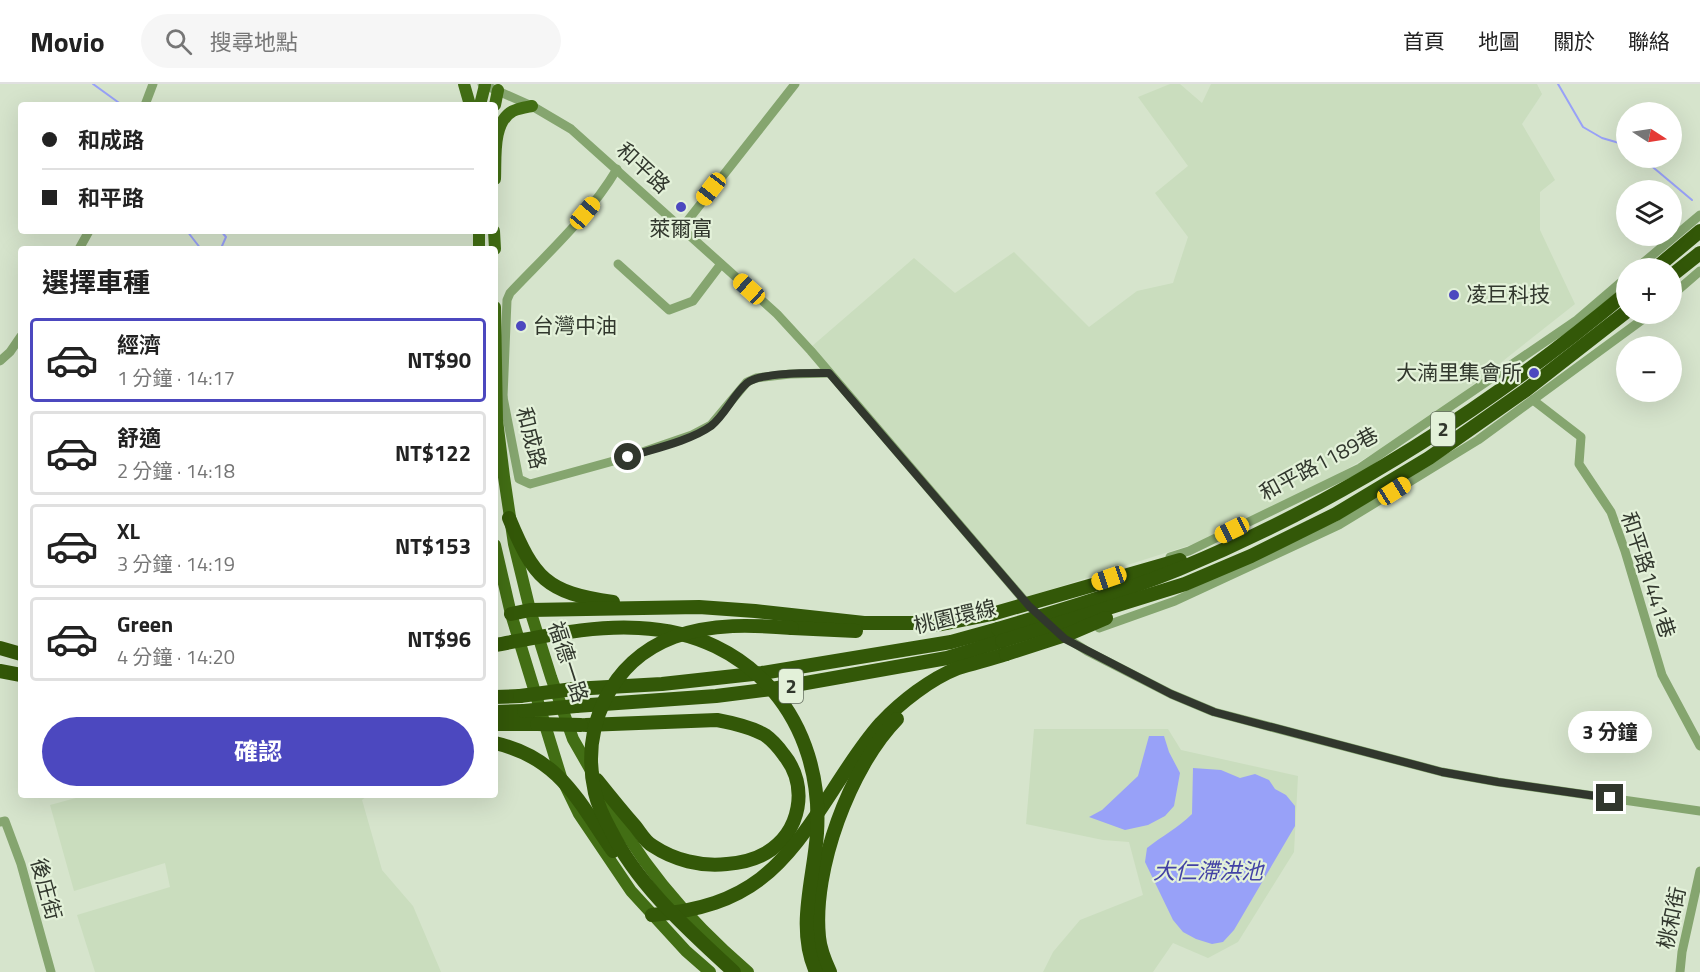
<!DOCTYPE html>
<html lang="zh-TW">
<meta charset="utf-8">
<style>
:root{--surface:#fff;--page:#f6f6f6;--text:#222;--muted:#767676;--line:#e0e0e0;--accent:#4c48bf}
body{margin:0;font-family:"Titillium Web","Noto Sans TC",sans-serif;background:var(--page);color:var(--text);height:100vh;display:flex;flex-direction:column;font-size:22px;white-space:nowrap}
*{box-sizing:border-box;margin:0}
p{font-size:20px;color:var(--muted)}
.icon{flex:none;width:33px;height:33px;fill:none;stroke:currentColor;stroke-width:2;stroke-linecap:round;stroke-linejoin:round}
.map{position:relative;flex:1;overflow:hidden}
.panel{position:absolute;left:18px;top:162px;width:480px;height:552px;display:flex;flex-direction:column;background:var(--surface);border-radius:6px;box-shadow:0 6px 24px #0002}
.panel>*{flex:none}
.top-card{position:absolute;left:18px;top:18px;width:480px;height:132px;border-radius:6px;box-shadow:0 6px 24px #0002;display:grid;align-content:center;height:132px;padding:0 24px;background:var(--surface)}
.needle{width:39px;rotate:102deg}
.fabs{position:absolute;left:1616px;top:18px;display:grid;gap:12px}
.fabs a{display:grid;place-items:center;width:66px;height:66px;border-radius:50%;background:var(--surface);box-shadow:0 6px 24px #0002;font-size:30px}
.end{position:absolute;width:27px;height:27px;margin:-14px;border:8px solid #31372d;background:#fff;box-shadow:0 0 0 3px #fff}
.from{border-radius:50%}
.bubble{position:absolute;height:42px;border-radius:21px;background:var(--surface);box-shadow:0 6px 24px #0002;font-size:20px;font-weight:700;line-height:42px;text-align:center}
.car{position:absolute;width:18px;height:36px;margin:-18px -9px;border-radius:8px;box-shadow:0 0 4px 2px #0007;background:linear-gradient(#f5c518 24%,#345 0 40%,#f5c518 0 76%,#345 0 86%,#f5c518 0)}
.top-card b{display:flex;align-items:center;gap:21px;height:57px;font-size:22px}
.top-card b+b{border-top:2px solid var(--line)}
.top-card i{width:15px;height:15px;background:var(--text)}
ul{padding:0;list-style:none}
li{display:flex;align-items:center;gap:18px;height:84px;margin:0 12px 9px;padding:0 12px;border:3px solid var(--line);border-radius:6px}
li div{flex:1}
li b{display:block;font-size:22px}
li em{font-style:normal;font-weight:700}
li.active{border-color:var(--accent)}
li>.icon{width:54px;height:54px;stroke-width:1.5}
h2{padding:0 24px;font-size:27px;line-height:72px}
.cta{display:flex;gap:12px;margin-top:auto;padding:12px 24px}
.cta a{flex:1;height:69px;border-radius:36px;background:var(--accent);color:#fff;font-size:24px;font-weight:700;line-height:69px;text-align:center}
header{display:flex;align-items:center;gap:36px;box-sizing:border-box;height:84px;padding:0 30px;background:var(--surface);border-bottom:2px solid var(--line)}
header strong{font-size:28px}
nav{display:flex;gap:33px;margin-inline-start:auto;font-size:21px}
.search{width:420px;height:54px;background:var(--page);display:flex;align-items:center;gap:15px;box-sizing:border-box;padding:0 21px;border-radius:33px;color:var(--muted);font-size:22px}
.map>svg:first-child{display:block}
.built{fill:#caddbe}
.water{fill:#98a1f8}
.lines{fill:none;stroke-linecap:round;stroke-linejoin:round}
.stream{stroke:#98a1f8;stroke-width:2}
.minor{stroke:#85a56f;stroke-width:9}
.major{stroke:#426e14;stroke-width:12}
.highway{stroke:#335808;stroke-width:14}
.highway-bridge{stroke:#335808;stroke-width:14}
.route{stroke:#31372d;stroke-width:8}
.poi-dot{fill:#4c48bf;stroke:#e3f1d9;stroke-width:2}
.labels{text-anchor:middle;stroke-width:4.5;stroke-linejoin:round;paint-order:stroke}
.shield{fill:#e3f1d9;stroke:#666f61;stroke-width:1.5}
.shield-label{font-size:20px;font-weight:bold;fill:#31372d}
.street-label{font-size:21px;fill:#31372d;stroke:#e3f1d9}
.poi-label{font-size:21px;fill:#31372d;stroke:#e3f1d9;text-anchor:start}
.water-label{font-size:22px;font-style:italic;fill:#4342a5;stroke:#e3f1d9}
</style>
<header>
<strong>Movio</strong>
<div class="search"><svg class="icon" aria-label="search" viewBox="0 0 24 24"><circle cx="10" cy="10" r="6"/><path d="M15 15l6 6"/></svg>搜尋地點</div>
<nav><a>首頁</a><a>地圖</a><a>關於</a><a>聯絡</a></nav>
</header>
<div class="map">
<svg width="1700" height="888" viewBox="0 0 1700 888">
<rect width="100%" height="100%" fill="#d6e4cc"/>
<!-- built -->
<g class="built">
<path d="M1170,0h10l22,19 9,-19h326l5,10 -20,30 33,56 -15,12v38l35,74 -153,121 -87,51 -107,57 -201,64 -216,-250 103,-89 41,35 59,-41 75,75 48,-36 36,-8 15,-46 -33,-44 33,-27 -50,-69z"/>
<path d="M1034,645h134l13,21 117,26 -4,76 -56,90 -30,16 -35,-15 -20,29h-110l10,-20 27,-32 63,-25 -14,-53 -26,-2 -77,-16z"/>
<path d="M87,711h281l-6,5 20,70 31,36 28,66h-346l-18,-57 93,-28 -5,-24 -91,28 -24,-86z"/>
</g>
<!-- water -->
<g class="water">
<path d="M1149,652h15l5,16 11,21 -6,33 -9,10 -17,9 -23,5 -36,-13 13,-7 36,-34z"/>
<path d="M1193,684l28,2 19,8 15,-4 14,6 6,9 11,6 9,11v20l-61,104 -11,12 -11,2 -16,-5 -13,-7 -10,-12 -28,-58 2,-14c15,-12 31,-20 45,-34z"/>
</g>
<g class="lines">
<!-- stream -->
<g class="stream">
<path d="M93,0l29,21"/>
<path d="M1558,0l25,43 19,11 24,7"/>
<path d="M1642,74l50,42"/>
<path d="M187,147l14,18"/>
<path d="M221,147l5,6 -4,9 3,3"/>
</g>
<!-- minor -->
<g class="minor">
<path d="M482,0l50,22 39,23 206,185 34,37 218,255 14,13"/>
<path d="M145,21l8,-21"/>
<path d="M681,145l114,-145"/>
<path d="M79,165l10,-18"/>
<path d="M618,180l51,46 24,-9 28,-37"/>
<path d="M1637,184l63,-53"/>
<path d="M1671,212l29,-25"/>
<path d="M0,277l10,-9 11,-16"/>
<path d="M495,313h8l16,82 11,5 98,-27 64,-22 19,-10 36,-43 9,-4 34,-4 39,-1"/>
<path d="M503,313l4,-97 3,-7c37,-39 79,-77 107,-124"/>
<path d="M1533,316l48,37 -2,27 32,48 14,39 37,124 38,71"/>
<path d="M1170,473l19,-6 171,-83 217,-148 49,-42"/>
<path d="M1099,544l76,-27 164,-76 139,-85 172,-126"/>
<path d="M1060,550l27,17 84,43 43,18 228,60 56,10 202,29"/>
<path d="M0,738l5,-1 16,43 30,108"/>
<path d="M1680,888l2,-20 18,-81"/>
</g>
<!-- major -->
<g class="major">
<path d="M464,0l6,21"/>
<path d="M480,21l5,-20"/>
<path d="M495,21l3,-15"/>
<path d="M495,95c1,-21 -3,-57 18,-68 6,-3 14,-4 19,-5"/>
<path d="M494,147l1,18"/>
<path d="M479,165v-18"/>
<path d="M495,223l2,113 7,57 10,67 16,66 21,67 22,62 20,35"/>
<path d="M495,461l16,69 50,163 18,37 52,77 55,60 24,21"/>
<path d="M603,708c34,70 86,129 145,180"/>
</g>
<!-- highway -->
<g class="highway">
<path d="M1656,184l44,-37"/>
<path d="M1671,192l29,-23"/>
<path d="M509,434c25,60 37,75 104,84"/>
<path d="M511,530l19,-4 169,-3 56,4 109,12h82"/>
<path d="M937,541l55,-11"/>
<path d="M792,544l64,3"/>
<path d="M0,564l21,6"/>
<path d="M0,587l21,4"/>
<path d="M573,605l89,-5 100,-11 189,-31 47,-13"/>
<path d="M495,613l25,-1"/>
<path d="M576,622l140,-10 56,-7 175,-31 55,-17"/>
<path d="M495,628l29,-1"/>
<path d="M495,640h42"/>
<path d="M586,641l131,-5c16,3 34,7 48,15 7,5 14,13 19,20 25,31 17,77 -18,98 -12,7 -26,10 -39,11 -26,3 -53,-4 -74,-18 -8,-4 -13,-14 -18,-20 -13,-15 -26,-31 -38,-46"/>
<path d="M652,831c99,-9 130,-46 181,-125 15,-23 30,-47 48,-67 20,-21 49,-44 77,-55 16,-5 33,-9 48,-14"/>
<path d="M830,888c-5,-11 -10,-23 -11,-35 -7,-67 31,-170 78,-218"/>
</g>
<!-- highway-bridge -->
<g class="highway-bridge">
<path d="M992,530l188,-54"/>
<path d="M998,545c61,-18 122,-36 181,-60 162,-67 313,-164 447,-276"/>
<path d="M1002,557l183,-57 66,-28 85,-42 93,-56 97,-68 100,-78"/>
<path d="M495,561c47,-8 96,-20 144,-17 113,5 185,94 178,205 -3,46 -21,94 -1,139"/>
<path d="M1006,570l65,-21 35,-15"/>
<path d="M520,612l53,-7"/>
<path d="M524,627l52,-5"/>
<path d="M537,640l44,1"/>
<path d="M495,659c65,15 83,58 118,108"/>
<path d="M734,888c-45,-42 -95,-85 -123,-141 -6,-11 -13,-25 -16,-38 -15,-65 15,-132 79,-156 38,-14 79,-12 118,-9"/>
</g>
</g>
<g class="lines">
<!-- route -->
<path class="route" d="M628,373c25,-8 62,-16 83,-31 14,-11 22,-31 36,-43 13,-11 64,-10 82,-10l200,233 36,33 106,55 43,18 228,60 56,10 112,16"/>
</g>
<!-- markers -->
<g class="poi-dot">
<circle cx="681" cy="123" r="6"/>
<circle cx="1454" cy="211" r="6"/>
<circle cx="521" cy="242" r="6"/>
<circle cx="1534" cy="289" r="6"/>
</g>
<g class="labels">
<!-- shield labels -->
<g class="shield">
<rect x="1431" y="328" width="24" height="34" rx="4.5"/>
<rect x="779" y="585" width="24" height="34" rx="4.5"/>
</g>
<g class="shield-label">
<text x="1443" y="352">2</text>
<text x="791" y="609">2</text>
</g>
<!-- street labels -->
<g class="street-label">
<text transform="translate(643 84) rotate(43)" y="7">和平路</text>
<text transform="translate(531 354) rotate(76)" y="7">和成路</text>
<text transform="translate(1319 380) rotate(-28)" y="7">和平路1189巷</text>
<text transform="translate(1648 491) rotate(72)" y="7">和平路1441巷</text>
<text transform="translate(955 533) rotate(-13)" y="7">桃園環線</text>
<text transform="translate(568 578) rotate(72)" y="7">福德一路</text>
<text transform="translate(46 805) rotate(75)" y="7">後庄街</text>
<text transform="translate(1672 834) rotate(-78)" y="7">桃和街</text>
</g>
<!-- poi labels -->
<g class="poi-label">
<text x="681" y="152" text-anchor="middle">萊爾富</text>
<text x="1466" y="218">凌巨科技</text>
<text x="533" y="249">台灣中油</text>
<text x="1522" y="296" text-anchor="end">大湳里集會所</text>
</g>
<!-- water labels -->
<g class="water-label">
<text x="1208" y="795">大仁滯洪池</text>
</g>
</g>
</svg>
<div class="fabs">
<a><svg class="needle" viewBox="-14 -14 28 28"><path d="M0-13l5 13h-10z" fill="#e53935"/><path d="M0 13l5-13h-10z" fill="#767676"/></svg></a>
<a><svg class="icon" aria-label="layers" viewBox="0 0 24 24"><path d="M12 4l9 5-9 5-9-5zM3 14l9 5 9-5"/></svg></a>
<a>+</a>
<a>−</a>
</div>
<i class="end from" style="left:628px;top:373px"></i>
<i class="end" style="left:1610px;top:714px"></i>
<div class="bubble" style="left:1568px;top:627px;width:84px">3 分鐘</div>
<i class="car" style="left:711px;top:105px;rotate:218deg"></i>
<i class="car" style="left:585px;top:129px;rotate:40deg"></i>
<i class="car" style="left:749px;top:205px;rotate:312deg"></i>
<i class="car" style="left:1394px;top:407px;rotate:58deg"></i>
<i class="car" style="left:1232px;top:446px;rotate:244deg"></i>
<i class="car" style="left:1109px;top:494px;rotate:251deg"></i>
<div class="top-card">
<b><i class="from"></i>和成路</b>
<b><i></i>和平路</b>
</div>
<section class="panel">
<h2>選擇車種</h2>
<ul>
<li class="active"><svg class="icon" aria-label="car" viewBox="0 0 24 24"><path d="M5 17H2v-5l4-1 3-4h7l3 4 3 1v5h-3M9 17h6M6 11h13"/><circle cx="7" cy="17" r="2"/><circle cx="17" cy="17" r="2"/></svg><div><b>經濟</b><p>1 分鐘 · 14:17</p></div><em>NT$90</em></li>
<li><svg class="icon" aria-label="car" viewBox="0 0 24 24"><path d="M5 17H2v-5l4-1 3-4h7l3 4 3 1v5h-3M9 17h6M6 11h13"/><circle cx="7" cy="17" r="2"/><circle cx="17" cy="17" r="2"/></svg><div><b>舒適</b><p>2 分鐘 · 14:18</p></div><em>NT$122</em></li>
<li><svg class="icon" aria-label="car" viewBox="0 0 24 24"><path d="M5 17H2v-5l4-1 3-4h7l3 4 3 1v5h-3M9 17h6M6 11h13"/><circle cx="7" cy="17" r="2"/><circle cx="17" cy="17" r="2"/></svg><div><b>XL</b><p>3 分鐘 · 14:19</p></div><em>NT$153</em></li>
<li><svg class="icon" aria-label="car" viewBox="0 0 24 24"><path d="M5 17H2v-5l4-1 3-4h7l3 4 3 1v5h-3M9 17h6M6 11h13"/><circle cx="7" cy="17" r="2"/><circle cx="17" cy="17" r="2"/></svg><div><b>Green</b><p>4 分鐘 · 14:20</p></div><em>NT$96</em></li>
</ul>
<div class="cta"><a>確認</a></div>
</section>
</div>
